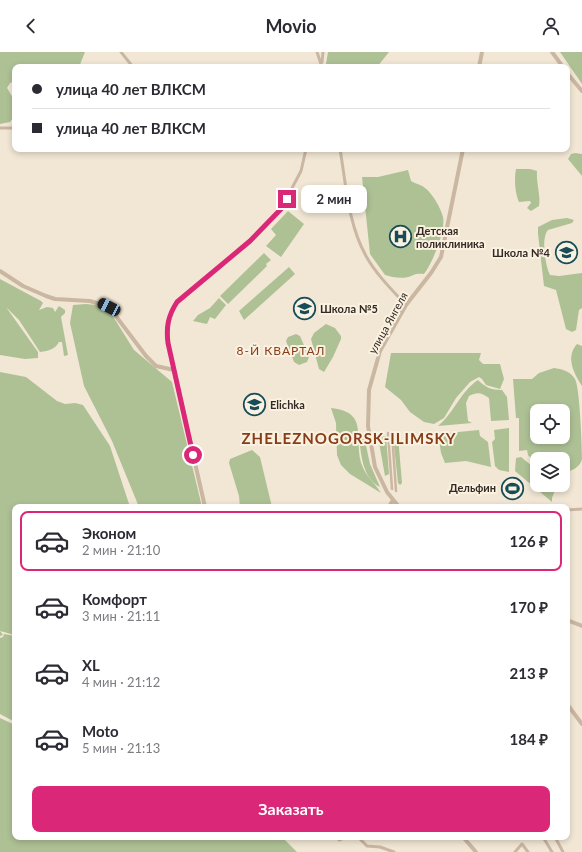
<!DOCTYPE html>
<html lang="ru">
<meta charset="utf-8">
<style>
:root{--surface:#fff;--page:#f2f2f3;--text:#2b2b33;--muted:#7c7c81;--line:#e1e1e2;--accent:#db2777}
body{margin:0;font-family:Lato,sans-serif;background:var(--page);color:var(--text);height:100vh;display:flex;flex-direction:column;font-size:15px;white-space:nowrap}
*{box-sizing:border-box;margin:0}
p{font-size:13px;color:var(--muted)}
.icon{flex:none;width:22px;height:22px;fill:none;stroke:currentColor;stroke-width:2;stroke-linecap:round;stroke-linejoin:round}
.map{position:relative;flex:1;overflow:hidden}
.sheet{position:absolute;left:12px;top:452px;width:558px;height:336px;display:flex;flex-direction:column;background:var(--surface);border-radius:8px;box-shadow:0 2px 6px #0003}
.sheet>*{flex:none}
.top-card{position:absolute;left:12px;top:12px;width:558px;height:88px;border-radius:8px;box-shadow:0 2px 6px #0003;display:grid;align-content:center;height:88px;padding:0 20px;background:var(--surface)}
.controls{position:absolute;left:530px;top:352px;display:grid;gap:8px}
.controls a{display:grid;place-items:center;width:40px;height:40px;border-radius:8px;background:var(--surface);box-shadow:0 2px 6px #0003;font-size:20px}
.end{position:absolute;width:18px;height:18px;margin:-9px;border:5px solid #db2777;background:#fff;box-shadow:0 0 0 2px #fff}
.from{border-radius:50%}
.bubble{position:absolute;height:28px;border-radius:8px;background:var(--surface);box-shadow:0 2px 6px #0003;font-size:13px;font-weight:700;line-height:28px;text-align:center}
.car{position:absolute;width:12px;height:24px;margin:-12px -6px;border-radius:5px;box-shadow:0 0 3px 1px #0007;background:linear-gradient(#222 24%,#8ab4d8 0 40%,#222 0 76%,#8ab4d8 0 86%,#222 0)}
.top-card b{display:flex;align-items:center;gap:14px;height:38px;font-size:15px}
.top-card b+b{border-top:1px solid var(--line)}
.top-card i{width:10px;height:10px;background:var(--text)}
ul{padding:7px 0 0;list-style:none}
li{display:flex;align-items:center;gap:12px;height:60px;margin:0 8px 6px;padding:0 12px;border:2px solid transparent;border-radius:8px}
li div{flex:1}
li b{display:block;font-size:15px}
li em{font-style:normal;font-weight:700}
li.current{border-color:var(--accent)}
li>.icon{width:36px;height:36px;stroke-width:1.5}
.primary-button{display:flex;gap:8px;margin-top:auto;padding:8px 20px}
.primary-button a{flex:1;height:46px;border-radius:8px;background:var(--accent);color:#fff;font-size:16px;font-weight:700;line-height:46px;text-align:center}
header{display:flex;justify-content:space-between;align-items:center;height:52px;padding:0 20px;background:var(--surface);font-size:18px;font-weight:700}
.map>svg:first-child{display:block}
.green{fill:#aec195;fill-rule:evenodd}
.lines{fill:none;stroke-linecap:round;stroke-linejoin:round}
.pedestrian{stroke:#cab7a1;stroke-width:2.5}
.minor{stroke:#cab7a1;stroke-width:3}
.tertiary{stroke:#cab7a1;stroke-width:4}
.route{stroke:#db2777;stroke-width:5}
.labels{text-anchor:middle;stroke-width:4;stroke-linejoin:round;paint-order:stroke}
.poi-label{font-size:11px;font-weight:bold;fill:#342a24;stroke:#faf1e1;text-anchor:start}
.street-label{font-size:11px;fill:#342a24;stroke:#faf1e1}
.neighbourhood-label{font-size:12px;letter-spacing:1px;fill:#873d19;stroke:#faf1e1}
.district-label{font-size:15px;font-weight:bold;letter-spacing:1px;fill:#873d19;stroke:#faf1e1}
</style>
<header><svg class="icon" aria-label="back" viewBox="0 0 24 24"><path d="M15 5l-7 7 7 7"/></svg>Movio<svg class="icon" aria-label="person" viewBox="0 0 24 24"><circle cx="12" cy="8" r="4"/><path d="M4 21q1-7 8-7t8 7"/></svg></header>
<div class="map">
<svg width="582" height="800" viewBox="0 0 582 800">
<rect width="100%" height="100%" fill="#f2e7d5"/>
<!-- green -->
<g class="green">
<path d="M0,0h85l-6,15h-64v14l-5,2 -3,5c7,11 13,22 3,34l-10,2z"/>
<path d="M328,0h61l-12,15h-47l-4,-3z"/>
<path d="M560,0h22v32z"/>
<path d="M575,101l7,1v22l-14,-17 3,-5z"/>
<path d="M516,117h14l7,2c-1,12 4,25 2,35l-8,5 -4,-3 4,-5 -1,-2 -11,1c-4,-8 -5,-24 -3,-33z"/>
<path d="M408,118l3,11c5,3 11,4 14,7 7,5 16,20 18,29 3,13 -11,47 -19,57 -9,-1 -9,1 -16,3 -8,2 -16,0 -23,-2l-15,-21 -8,-77h16z"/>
<path d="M288,159l16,13 -23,33 -15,-11 10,-11 -5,-6z"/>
<path d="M567,166l7,2 -2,3 -24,7c-7,8 -3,35 2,45l9,1 23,-3v35l-3,2 -3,20 -4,2 -6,-3 -10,-39 -12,-4 -6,-52v-7l14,-7z"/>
<path d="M264,201l7,7 -5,4 1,2 -39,38 -8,-8z"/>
<path d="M289,215l6,7 -51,46 -5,-9z"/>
<path d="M0,227l41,22 2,2 -4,7 8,-3 6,1 2,4 4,-6 6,4v3l-4,4 7,38 -4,1 -2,-14h-3c-4,7 -10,9 -19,10l-21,-32 -13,-13 32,45v6l-13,1 -25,-4z"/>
<path d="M219,246l7,7 -11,14 -5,-2 -3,7 -14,-3 5,-6 12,-7z"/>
<path d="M86,252l10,1 13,5 25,40 38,32 30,125h-63l-27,-66 -28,-55 -14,-63 3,-18z"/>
<path d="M326,272l9,4 6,8v3l-8,18 -9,15 -5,-3 -8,-30 3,-6z"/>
<path d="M296,282l4,2 9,21 -2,5 -8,3 -5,-3 -8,-21 2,-4z"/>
<path d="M577,292l5,2v40c-8,-12 -17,-29 -5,-42z"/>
<path d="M391,301h90l-2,7 4,4h17l4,15 -4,10 -14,-4 -4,-6 -3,-2 -9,5 -14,16 -12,20 -10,6 -10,-2 -14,-10 -9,-12 -16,-13z"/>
<path d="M554,316c8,1 16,3 21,11 5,9 7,70 7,80 -2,9 -11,12 -19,14v-14h-26v6l-9,-10 -1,-5 -8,1v-33h-3l-3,-39h19l7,-6zM537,359h26v26h-26z"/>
<path d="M0,320l26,5 31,24 8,3 10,-1 8,2 27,41 20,61h-115v128l-15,-4 3,4 -3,1z"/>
<path d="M478,328c7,7 13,10 24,10l5,7 2,23 -18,1 -2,-23c-8,-6 -12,-6 -20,-2l-3,7 2,18 4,2 -34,3c16,-13 22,-34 40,-46z"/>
<path d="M331,356c39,4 22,30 31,57 4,12 13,18 19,28l-31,-19 -9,-9 -4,-10 -1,-32z"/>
<path d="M509,376v44l-10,-2 -4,-4 -3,-24 3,-3 -1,-9z"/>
<path d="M479,378l1,6 8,6 3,25 -25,-6 -21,2 -4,-10 -3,-19z"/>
<path d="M396,382l2,2 4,47 -2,2 -2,-2 -5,-47z"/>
<path d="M364,384l6,28 10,23c-18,-9 -19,-34 -21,-50z"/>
<path d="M386,384l3,38 -4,2 -7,-39z"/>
<path d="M252,398l8,7 12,50h-32l-1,-11 -10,-33 1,-4z"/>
<path d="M521,405l16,13v15h20l-5,13v4l-37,-31 1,-13z"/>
<path d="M4,582l11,2v86l-15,-8v-76l3,-1z"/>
<path d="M0,666l15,7v112h267l15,15h-297z"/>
</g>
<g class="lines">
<!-- pedestrian -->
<g class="pedestrian">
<path d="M388,381l4,56"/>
<path d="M392,381l4,58"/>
</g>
<!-- minor -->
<g class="minor">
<path d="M121,0l12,15"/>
<path d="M317,0l5,15"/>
<path d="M322,10l1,-10"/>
<path d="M0,76h15"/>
<path d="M340,97c6,35 8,75 26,107 10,18 25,33 40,49"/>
<path d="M174,318c-6,-25 -12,-44 3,-68l73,-61 31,-32 20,-38 5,-22"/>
<path d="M567,458l15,-1"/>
<path d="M358,785l9,9 13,1 14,5"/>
<path d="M543,785l9,15"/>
<path d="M555,785l8,15"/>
<path d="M339,788l7,-3"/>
<path d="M515,800l7,-8 6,8"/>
</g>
<!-- tertiary -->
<g class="tertiary">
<path d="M552,0l11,15"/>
<path d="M479,15l3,-15"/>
<path d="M567,21l15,18"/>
<path d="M0,219l23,15 23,10 9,3 35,2 19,6 37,49 10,10 18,4 31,137"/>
<path d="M389,455l4,-7"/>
<path d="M399,455l-12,-15 -12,-25 -7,-41 1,-36 11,-39 26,-46 25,-32 10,-16 22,-108"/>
<path d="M567,568l15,6"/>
<path d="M567,652l15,20"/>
<path d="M463,785l13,15"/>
</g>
</g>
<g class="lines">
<!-- route -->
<path class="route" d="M193,403l-25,-112c-2,-16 0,-27 9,-41l73,-61 31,-32 6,-10"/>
</g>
<!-- icons -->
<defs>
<symbol id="hospital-ring" viewBox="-11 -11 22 22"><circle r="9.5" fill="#faf1e1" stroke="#184d57" stroke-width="1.5"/><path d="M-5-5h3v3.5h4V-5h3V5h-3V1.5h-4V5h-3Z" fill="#184d57"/></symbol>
<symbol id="school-ring" viewBox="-11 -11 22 22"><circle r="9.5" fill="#faf1e1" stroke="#184d57" stroke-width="1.5"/><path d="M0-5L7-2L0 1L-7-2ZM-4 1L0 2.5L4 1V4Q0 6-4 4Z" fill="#184d57"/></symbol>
<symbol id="stadium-ring" viewBox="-11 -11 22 22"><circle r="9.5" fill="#faf1e1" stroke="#184d57" stroke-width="1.5"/><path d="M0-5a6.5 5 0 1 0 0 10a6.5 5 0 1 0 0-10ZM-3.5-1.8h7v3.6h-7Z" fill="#184d57"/></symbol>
</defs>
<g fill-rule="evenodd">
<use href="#hospital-ring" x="388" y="172" width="25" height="25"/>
<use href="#school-ring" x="554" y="188" width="25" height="25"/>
<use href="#school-ring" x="292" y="244" width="25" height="25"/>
<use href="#school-ring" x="242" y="340" width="25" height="25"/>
<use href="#stadium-ring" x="500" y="424" width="25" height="25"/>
</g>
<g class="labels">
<!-- poi labels -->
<g class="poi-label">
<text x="416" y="183">Детская<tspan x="416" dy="13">поликлиника</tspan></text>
<text x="550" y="205" text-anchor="end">Школа №4</text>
<text x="320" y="261">Школа №5</text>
<text x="270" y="357">Elichka</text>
<text x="496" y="440" text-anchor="end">Дельфин</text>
</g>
<!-- street labels -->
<g class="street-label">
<text transform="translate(388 271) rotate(-61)" y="4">улица Янгеля</text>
</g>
<!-- neighbourhood labels -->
<g class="neighbourhood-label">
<text x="281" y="303">8-Й КВАРТАЛ</text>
</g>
<!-- district labels -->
<g class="district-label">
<text x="349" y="392">ZHELEZNOGORSK-ILIMSKY</text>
</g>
</g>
</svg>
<div class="controls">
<a><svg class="icon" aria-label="locate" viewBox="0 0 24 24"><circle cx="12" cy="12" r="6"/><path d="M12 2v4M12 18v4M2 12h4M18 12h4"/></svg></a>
<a><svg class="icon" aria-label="layers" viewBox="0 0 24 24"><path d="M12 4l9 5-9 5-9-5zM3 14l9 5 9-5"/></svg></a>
</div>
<i class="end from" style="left:193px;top:403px"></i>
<i class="end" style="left:287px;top:147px"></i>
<div class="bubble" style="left:301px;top:133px;width:66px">2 мин</div>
<i class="car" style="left:109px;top:255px;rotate:297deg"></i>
<div class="top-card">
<b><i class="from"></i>улица 40 лет ВЛКСМ</b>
<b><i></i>улица 40 лет ВЛКСМ</b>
</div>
<section class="sheet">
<ul>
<li class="current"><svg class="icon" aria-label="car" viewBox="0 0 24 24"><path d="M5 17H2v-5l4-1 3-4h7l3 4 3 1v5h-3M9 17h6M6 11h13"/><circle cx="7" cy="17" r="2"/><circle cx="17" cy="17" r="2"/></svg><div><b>Эконом</b><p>2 мин · 21:10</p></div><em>126 ₽</em></li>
<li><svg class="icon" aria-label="car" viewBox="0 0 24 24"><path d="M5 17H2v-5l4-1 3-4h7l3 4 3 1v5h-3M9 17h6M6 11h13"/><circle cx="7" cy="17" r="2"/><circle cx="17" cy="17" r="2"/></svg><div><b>Комфорт</b><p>3 мин · 21:11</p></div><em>170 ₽</em></li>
<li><svg class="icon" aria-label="car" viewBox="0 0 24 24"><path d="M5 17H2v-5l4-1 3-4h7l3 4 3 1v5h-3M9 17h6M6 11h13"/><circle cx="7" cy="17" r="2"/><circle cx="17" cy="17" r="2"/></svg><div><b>XL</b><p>4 мин · 21:12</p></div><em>213 ₽</em></li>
<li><svg class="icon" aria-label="car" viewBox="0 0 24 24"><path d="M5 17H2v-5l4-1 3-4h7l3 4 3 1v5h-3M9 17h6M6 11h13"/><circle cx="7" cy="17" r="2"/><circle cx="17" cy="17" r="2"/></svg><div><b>Moto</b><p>5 мин · 21:13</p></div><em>184 ₽</em></li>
</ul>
<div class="primary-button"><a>Заказать</a></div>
</section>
</div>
